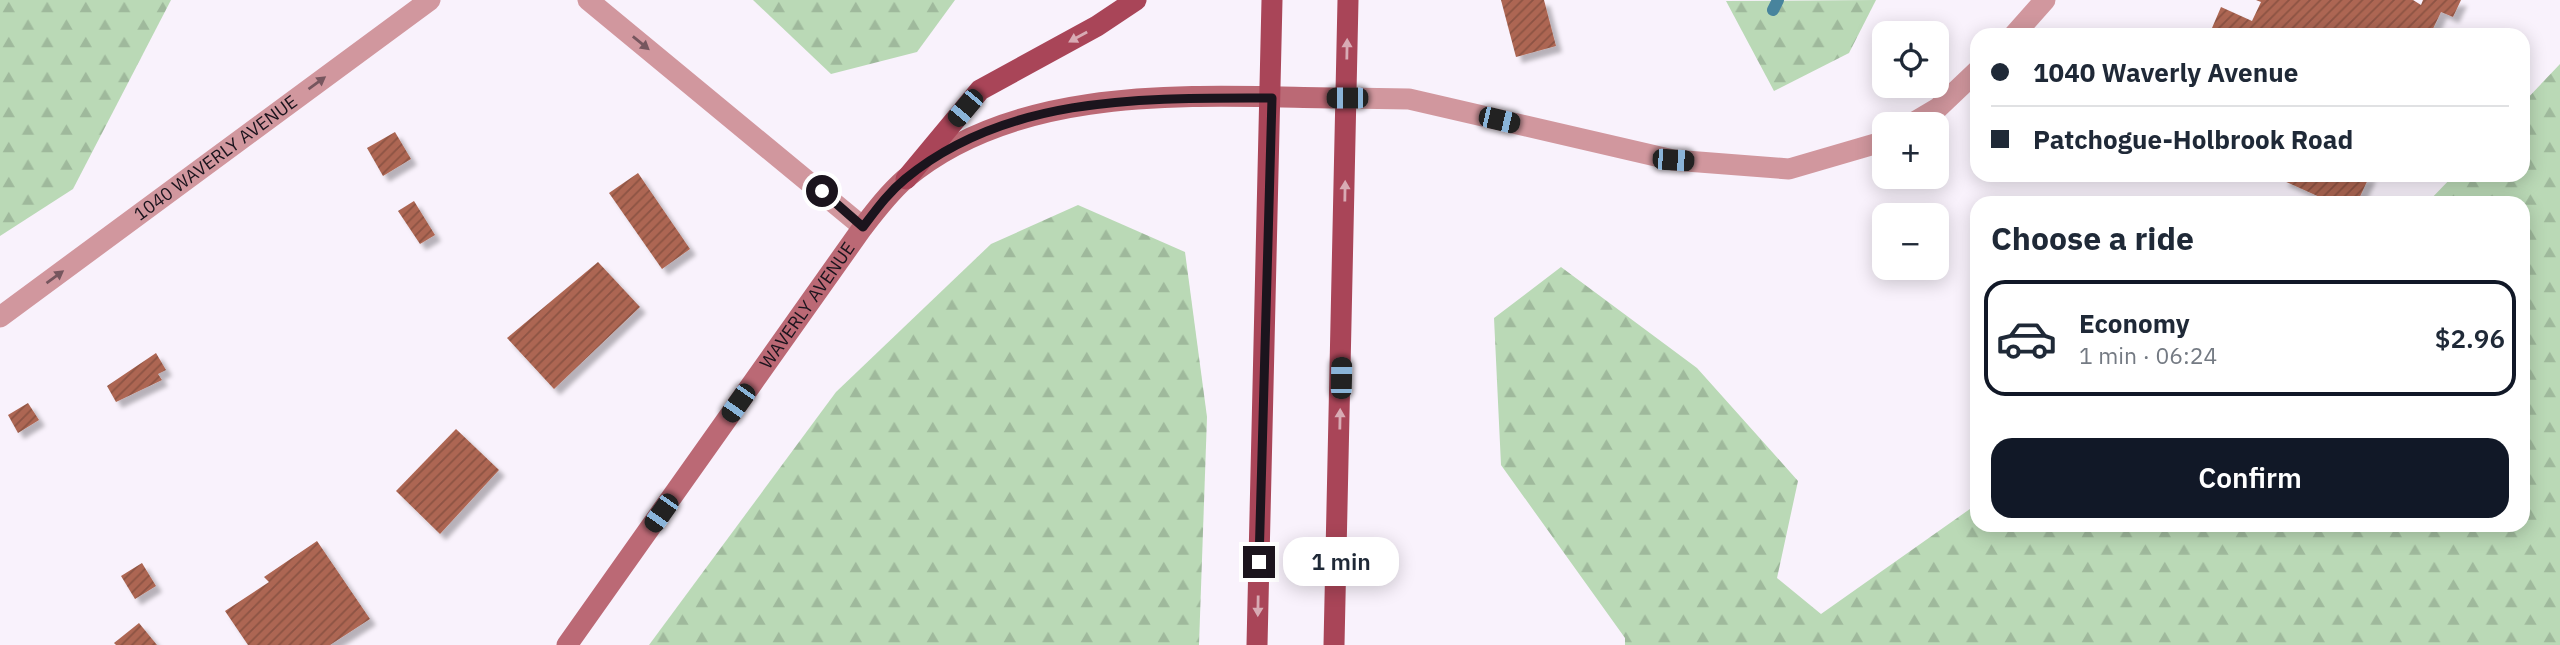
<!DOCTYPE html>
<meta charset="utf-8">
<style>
:root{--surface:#fff;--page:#f2f2f3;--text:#1f2937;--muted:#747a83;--line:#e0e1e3;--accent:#111827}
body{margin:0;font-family:"IBM Plex Sans",sans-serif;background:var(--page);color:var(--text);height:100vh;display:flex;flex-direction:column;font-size:26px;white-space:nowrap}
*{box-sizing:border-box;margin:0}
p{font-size:23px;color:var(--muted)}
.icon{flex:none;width:38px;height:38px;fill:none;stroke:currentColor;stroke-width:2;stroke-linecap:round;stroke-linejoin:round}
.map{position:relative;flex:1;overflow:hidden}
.drawer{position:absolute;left:1970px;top:196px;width:560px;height:336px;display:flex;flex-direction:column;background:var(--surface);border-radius:21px;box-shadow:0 4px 18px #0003}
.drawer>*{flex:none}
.guide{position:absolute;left:1970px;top:28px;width:560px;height:154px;border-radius:21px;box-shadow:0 4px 18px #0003;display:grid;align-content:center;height:154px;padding:0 21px;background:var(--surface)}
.buttons{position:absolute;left:1872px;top:21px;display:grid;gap:14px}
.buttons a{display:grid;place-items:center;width:77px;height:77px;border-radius:14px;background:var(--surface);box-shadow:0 4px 18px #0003;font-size:35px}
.end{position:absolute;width:32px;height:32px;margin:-16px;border:9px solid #1b141d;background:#fff;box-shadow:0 0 0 4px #fff}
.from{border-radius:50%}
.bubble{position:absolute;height:49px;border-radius:21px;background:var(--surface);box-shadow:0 4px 18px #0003;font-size:23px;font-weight:600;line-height:49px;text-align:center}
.car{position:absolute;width:21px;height:42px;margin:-21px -10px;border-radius:9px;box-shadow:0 0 5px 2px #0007;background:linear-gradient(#222 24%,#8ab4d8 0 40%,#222 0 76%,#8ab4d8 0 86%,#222 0)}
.guide b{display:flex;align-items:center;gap:24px;height:66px;font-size:26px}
.guide b+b{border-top:2px solid var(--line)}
.guide i{width:18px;height:18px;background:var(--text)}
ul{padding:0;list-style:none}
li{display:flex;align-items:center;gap:21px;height:116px;margin:0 14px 10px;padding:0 7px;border:4px solid var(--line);border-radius:21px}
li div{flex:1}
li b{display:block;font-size:26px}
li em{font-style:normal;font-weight:600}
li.active{border-color:var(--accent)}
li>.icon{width:63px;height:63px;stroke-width:1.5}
h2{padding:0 21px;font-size:32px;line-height:84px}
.primary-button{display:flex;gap:14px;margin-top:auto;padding:14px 21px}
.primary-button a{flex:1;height:80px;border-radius:21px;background:var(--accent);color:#fff;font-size:28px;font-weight:600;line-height:80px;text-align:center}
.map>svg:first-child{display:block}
.forest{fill:url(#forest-firs)}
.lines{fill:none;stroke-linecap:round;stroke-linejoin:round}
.stream{stroke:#48849d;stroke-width:12}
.building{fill:url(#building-hatch);filter:url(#shadow)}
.service{stroke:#d1979e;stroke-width:21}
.secondary{stroke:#bb6975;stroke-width:21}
.primary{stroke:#a94558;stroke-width:21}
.oneway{fill:#d8abb4}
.oneway2{fill:#76565e}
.route{stroke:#1b141d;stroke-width:9}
.labels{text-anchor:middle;stroke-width:6;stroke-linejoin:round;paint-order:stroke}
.street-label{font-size:18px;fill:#1b141d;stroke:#fff}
</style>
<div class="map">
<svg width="2560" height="645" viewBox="0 0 2560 645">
<defs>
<pattern id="forest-firs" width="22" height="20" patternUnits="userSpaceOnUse" patternTransform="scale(1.75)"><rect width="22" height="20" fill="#bad9b6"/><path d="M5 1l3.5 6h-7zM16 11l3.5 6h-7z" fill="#9fb99c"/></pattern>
<pattern id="building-hatch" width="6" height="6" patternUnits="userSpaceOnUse" patternTransform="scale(1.75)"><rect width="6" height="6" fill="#ad6652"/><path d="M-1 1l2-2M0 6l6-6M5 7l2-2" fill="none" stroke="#8c5343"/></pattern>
<filter id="shadow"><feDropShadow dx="6" dy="6" stdDeviation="2" flood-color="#0004"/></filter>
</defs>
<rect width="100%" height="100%" fill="#f9f2fc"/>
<!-- forest -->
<g class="forest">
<path d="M0,0h171l-98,189 -73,47z"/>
<path d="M753,0h202l-38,52 -86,22z"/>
<path d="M1876,0l-27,53 -75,38 -48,-90z"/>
<path d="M2560,64v581h-935v-7l-124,-173 -7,-147 67,-51 136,101 101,113 -21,97 44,36 156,-110 1,21h546v-322h-97l27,-28h70v-73z"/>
<path d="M1078,205l107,47 22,165 -8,228h-550l187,-253 155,-148z"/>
</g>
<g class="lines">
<!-- stream -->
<path class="stream" d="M1773,10l5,-10"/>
</g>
<!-- building -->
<g class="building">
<path d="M1501,0h43l12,46 -40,11z"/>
<path d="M2256,0h157l8,5 2,-5h38l-8,17 -12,-5 -11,23h-221l12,-28 31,14 9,-19z"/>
<path d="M395,132l16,27 -28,17 -16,-28z"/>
<path d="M638,173l52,76 -28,20 -53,-76z"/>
<path d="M2285,175h85l-13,28h-24l-51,-23z"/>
<path d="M414,201l21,34 -15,9 -22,-33z"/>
<path d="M598,262l42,45 -86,82 -47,-51z"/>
<path d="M156,353l10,17 -8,4 4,6 -46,22 -9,-16z"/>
<path d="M28,403l11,17 -21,13 -10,-18z"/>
<path d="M456,429l43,41 -59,64 -44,-43z"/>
<path d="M317,541l53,78 -40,26h-82l-23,-34 44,-29 -5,-5z"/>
<path d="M142,563l14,23 -21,13 -14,-23z"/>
<path d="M139,623l18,22h-41l-2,-2z"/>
</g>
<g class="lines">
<!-- service -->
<g class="service">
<path d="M588,0l275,227"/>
<path d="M2014,35l31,-35"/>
<path d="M1347,98l62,1 264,61 116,9 96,-28"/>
<path d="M1911,124l27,-16 40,-38"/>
<path id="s1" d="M0,317l430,-317"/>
</g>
<!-- secondary -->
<path class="secondary" id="s2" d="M567,645l296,-418c13,-17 26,-34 42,-48 118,-99 298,-82 442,-81"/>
<!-- primary -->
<g class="primary">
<path d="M906,179l74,-89 117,-64 39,-26"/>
<path d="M1257,645l15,-645"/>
<path d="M1334,645l14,-645"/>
</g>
</g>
<!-- one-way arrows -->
<defs><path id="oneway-solid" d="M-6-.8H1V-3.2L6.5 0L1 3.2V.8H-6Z" transform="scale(1.75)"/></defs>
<g class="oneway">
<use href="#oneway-solid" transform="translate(1078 37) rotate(151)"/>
<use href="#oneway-solid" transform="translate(1347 49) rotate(-89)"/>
<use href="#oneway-solid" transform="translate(1345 191) rotate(-89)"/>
<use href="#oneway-solid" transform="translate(1340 419) rotate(-89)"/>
<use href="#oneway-solid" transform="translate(1258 606) rotate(91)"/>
</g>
<g class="oneway2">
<use href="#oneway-solid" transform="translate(641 43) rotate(39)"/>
<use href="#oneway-solid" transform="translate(317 83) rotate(-36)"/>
<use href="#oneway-solid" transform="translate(55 277) rotate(-36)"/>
</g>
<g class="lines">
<!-- route -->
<path class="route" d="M822,191l41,36c13,-17 25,-34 42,-48 103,-85 242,-81 367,-81l-13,464"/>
</g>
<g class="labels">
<!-- street labels -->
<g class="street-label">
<text dy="6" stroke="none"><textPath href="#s1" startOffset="268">1040 WAVERLY AVENUE</textPath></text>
<text dy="6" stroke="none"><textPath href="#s2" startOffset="416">WAVERLY AVENUE</textPath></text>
</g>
</g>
</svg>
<div class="buttons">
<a><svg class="icon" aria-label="locate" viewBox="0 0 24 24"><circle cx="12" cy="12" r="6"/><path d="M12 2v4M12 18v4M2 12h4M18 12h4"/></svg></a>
<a>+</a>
<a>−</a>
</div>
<i class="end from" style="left:822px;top:191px"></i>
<i class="end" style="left:1259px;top:562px"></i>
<div class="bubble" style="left:1283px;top:537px;width:116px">1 min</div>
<i class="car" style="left:1347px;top:98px;rotate:270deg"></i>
<i class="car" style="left:965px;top:108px;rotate:220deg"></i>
<i class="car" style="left:1499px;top:120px;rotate:103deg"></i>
<i class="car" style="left:1673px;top:160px;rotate:94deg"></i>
<i class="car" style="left:1341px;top:378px;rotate:1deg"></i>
<i class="car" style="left:738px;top:403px;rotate:215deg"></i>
<i class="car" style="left:661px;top:513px;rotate:215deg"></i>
<div class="guide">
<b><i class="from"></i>1040 Waverly Avenue</b>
<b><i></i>Patchogue-Holbrook Road</b>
</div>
<section class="drawer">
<h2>Choose a ride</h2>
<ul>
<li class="active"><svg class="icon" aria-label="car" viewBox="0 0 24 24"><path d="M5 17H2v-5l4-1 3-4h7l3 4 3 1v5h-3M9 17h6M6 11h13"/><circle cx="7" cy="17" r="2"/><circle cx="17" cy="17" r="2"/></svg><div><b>Economy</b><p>1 min · 06:24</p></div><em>$2.96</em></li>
</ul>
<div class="primary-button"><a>Confirm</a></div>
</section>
</div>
